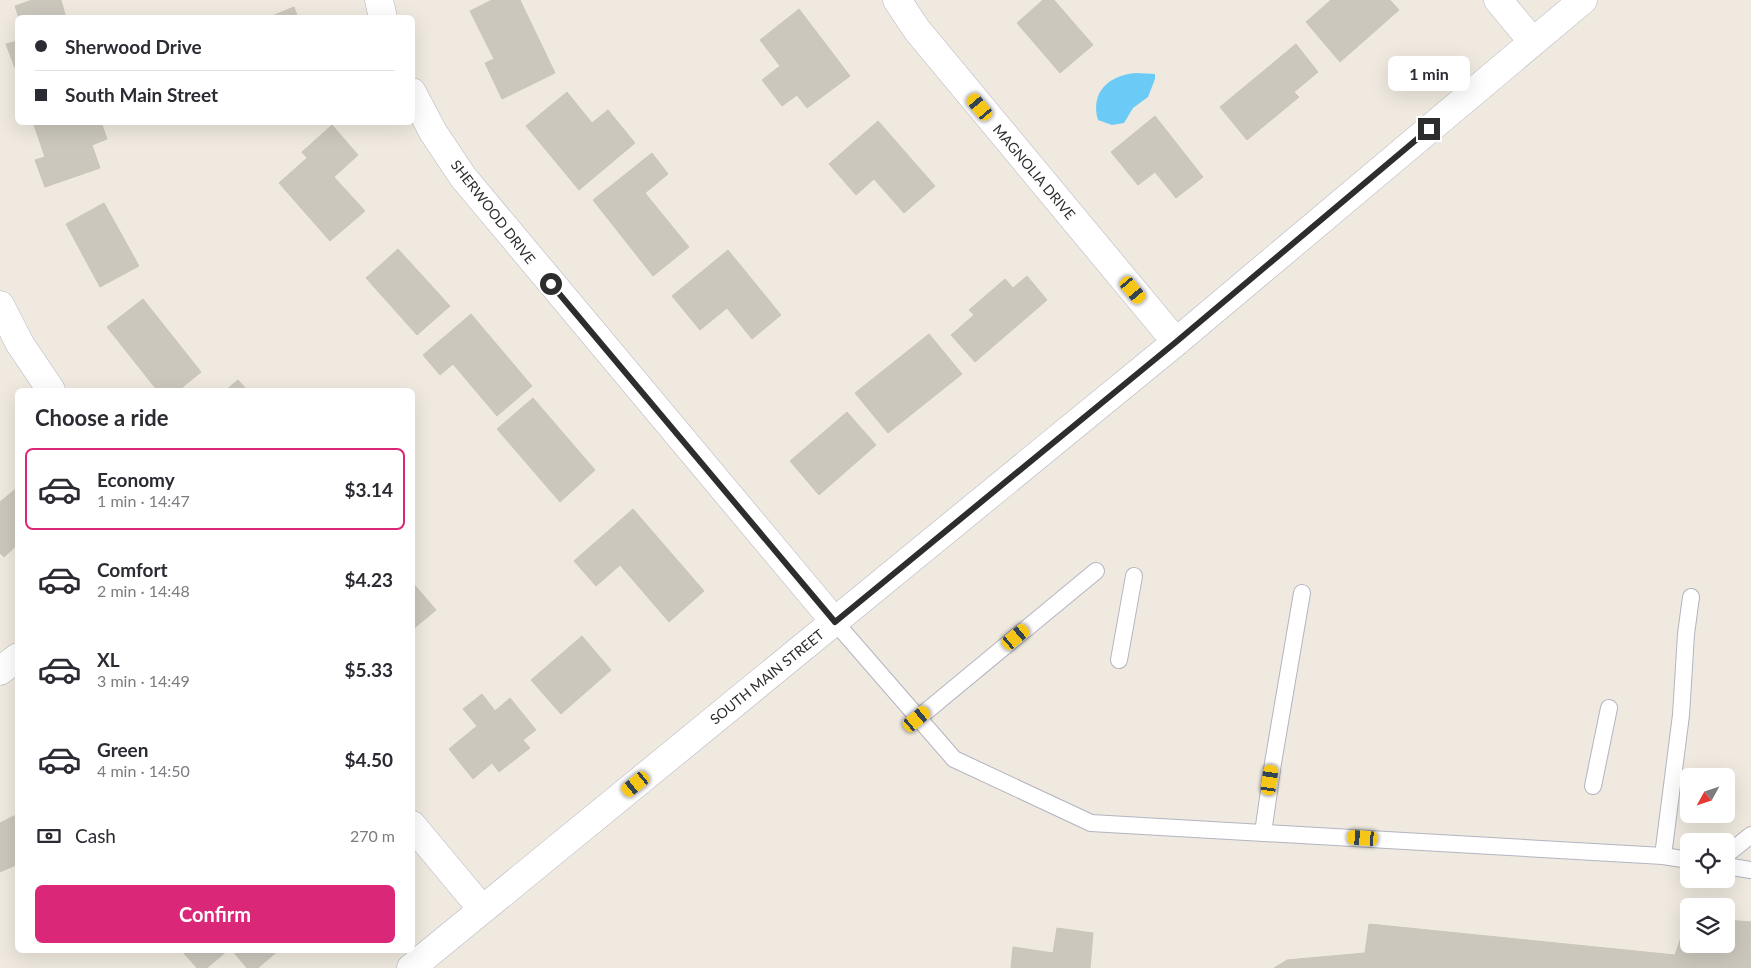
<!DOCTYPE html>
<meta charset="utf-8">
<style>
:root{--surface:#fff;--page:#f7f7f7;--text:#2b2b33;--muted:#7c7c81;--line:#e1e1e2;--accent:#db2777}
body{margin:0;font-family:Lato,sans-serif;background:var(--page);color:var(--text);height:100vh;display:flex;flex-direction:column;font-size:19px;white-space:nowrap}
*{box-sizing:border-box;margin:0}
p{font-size:16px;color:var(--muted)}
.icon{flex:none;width:28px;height:28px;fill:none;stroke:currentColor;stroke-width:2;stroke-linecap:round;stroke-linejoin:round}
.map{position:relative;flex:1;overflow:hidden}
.drawer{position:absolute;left:15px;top:388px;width:400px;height:565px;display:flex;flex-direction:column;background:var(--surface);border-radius:8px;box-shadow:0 5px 20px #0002}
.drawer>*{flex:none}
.top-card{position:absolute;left:15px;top:15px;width:400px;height:110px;border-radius:8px;box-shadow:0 5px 20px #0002;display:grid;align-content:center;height:110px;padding:0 20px;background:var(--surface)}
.needle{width:32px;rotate:230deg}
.fabs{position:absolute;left:1680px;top:768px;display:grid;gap:10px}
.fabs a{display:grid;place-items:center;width:55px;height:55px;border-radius:8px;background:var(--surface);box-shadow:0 5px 20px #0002;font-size:25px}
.end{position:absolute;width:22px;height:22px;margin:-11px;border:6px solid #2d2d2d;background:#fff;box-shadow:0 0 0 2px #fff}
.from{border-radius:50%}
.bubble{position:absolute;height:35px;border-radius:8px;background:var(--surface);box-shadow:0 5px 20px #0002;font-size:16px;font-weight:700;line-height:35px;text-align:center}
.car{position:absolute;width:15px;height:30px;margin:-15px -8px;border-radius:6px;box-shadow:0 0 4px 1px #0007;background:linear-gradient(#f5c518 24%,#345 0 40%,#f5c518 0 76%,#345 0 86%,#f5c518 0)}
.top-card b{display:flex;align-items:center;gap:18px;height:48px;font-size:19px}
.top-card b+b{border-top:1px solid var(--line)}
.top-card i{width:12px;height:12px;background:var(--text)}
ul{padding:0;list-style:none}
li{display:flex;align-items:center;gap:15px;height:82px;margin:0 10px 8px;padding:0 10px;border:2px solid transparent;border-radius:8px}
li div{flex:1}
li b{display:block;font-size:19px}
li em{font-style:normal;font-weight:700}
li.current{border-color:var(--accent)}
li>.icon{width:45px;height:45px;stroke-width:1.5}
h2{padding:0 20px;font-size:22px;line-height:60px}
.pay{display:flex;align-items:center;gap:12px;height:55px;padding:0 20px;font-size:19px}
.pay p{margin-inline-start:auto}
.cta{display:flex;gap:10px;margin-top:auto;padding:10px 20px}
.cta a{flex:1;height:58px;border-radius:8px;background:var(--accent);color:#fff;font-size:20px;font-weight:700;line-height:58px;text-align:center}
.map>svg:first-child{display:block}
.water{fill:#6ccaf7}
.building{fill:#cbc7bd;stroke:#cbc6b8}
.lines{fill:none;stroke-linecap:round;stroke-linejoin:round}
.lane-casing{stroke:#b3b4c1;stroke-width:18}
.street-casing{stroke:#b3b4c1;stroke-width:29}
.secondary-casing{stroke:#b3b4c1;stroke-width:29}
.lane{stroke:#fff;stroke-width:16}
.street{stroke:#fff;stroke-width:28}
.secondary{stroke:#fff;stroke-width:28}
.route{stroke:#2d2d2d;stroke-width:6}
.labels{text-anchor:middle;stroke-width:4;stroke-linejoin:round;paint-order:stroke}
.street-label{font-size:14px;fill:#2d2d2d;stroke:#fff}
</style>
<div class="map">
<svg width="1751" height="968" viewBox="0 0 1751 968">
<rect width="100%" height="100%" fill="#efe9df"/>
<!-- water -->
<path class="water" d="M1136,73l19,1v5l-7,18 -15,11 -9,15 -12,2 -14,-5c-8,-28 11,-45 38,-47z"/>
<!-- building -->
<g class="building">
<path d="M32,0h29l5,18h-47l-4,-12z"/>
<path d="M492,0h28l35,73 -53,26 -17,-36 9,-4 -24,-48z"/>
<path d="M1043,0h11l39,45 -33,28 -43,-50z"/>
<path d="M1331,0h59l9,10 -59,52 -34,-40z"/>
<path d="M294,7l4,11h-31z"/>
<path d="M799,9l51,67 -43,32 -10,-13 -15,11 -20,-26 18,-14 -20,-26z"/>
<path d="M18,41v35l-12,-32z"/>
<path d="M1296,44l22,28 -24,20 5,5 -52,43 -27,-33z"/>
<path d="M567,92l25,31 16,-13 27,33 -56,47 -53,-64z"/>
<path d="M1155,116l48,61 -27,21 -21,-26 -17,13 -27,-33z"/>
<path d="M878,121l57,65 -31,27 -30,-34 -18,16 -27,-31z"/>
<path d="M33,122h68l6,17 -15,6 8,23 -55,19 -10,-27 10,-3z"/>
<path d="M332,125l26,30 -24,22 31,34 -35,30 -51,-58 28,-25 -5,-6z"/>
<path d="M652,153l16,21 -23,19 44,54 -36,29 -60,-76z"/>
<path d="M104,203l35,63 -39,21 -34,-63z"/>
<path d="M398,249l52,57 -33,29 -51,-57z"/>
<path d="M728,250l53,65 -29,24 -25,-31 -27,22 -28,-34z"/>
<path d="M1027,276l20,24 -72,62 -24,-27 23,-20 -5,-5 36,-31 8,9z"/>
<path d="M143,299l58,73 -22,18h-22l-50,-63z"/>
<path d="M471,314l61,72 -35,30 -44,-52 -13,11 -17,-20z"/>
<path d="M929,334l33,40 -74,59 -33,-40z"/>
<path d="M238,380l9,10h-21z"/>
<path d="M533,398l62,72 -35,32 -63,-73z"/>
<path d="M847,412l29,33 -57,50 -29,-34z"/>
<path d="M18,487v57l-14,13 -4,-4v-51z"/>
<path d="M633,509l71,82 -35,31 -49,-57 -24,21 -22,-25z"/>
<path d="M412,582l24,28 -24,20z"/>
<path d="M582,636l29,34 -50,44 -30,-34z"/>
<path d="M482,694l13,17 15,-13 26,32 -13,10 7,8 -31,24 -7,-9 -19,16 -24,-30 28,-23 -14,-17z"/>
<path d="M18,814v50l-18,8v-49z"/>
<path d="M1726,920l25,2v46h-477l13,-8 78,-7 4,-29 306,31 5,-15 9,-8v12h37z"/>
<path d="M1057,928l36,5 -3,35h-79l2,-21 40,6z"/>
<path d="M181,950h47l-21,18h-10z"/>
<path d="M232,950h47l-21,18h-11z"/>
</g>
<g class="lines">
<defs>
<g id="lane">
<path d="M835,622l119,137 137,64 572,33 26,4"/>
<path d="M1119,660l15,-84"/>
<path d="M917,719l179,-148"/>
<path d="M1593,786l16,-78"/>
<path d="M1263,833l10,-70 29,-170"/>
<path d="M1726,855l25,-20"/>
<path d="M1663,856l18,-141 5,-81 5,-37"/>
<path d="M1726,866l25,4"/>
</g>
<g id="street">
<path d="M379,0l4,18"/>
<path d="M897,0l20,30 259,312"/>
<path d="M1498,0l35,42"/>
<path d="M412,92l21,40 30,45 372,445"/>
<path d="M0,305l20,39 31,46"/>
<path d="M0,671l18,-14"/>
<path d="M412,825l70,84"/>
</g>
<path id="secondary" d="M411,968l765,-626 407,-342"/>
</defs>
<!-- lane casing -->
<use href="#lane" class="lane-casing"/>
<!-- street casing -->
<use href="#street" class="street-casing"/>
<!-- secondary casing -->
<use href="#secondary" class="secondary-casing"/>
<!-- lane -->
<use href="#lane" class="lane"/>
<!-- street -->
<use href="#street" class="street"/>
<!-- secondary -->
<use href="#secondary" class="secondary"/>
</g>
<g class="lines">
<!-- route -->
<path class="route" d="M551,284l284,338 341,-280 253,-213"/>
</g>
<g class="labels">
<!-- street labels -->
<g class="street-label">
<text transform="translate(1034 172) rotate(50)" y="5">MAGNOLIA DRIVE</text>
<text transform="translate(493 212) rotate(52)" y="5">SHERWOOD DRIVE</text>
<text transform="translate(767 677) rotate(-39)" y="5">SOUTH MAIN STREET</text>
</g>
</g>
</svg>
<div class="fabs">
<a><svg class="needle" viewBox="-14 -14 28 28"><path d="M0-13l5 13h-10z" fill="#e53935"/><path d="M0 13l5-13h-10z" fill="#7c7c81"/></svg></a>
<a><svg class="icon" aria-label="locate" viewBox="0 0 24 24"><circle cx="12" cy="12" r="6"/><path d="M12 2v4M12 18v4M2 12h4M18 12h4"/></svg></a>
<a><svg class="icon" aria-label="layers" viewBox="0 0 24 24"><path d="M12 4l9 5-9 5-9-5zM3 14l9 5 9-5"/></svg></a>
</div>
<i class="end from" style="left:551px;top:284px"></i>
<i class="end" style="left:1429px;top:129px"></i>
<div class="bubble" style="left:1388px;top:56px;width:82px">1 min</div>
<i class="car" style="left:980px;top:107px;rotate:320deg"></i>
<i class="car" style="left:1133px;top:290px;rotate:140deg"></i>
<i class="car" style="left:1016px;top:637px;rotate:50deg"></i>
<i class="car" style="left:917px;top:719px;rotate:50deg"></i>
<i class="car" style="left:1270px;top:780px;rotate:8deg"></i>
<i class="car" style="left:636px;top:784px;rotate:231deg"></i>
<i class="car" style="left:1363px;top:838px;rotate:274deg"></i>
<div class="top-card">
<b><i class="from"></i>Sherwood Drive</b>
<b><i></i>South Main Street</b>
</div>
<section class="drawer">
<h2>Choose a ride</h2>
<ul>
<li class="current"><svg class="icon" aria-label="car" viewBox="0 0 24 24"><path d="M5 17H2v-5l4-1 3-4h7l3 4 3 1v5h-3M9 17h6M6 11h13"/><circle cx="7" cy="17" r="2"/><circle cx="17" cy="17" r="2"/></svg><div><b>Economy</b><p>1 min · 14:47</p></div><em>$3.14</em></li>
<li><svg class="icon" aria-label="car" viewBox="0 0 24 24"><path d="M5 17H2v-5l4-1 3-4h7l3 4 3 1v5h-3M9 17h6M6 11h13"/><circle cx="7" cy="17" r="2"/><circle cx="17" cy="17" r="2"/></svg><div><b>Comfort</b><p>2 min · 14:48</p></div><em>$4.23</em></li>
<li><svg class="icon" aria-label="car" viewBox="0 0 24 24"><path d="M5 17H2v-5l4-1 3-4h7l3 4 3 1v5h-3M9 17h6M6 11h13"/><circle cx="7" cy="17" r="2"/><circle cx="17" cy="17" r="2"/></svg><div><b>XL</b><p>3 min · 14:49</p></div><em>$5.33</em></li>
<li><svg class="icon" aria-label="car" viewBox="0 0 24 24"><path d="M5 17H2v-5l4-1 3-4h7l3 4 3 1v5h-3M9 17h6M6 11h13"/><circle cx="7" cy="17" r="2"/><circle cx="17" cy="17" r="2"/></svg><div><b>Green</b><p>4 min · 14:50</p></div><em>$4.50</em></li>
</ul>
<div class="pay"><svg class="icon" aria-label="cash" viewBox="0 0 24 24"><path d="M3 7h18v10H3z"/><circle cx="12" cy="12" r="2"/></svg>Cash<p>270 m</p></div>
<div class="cta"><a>Confirm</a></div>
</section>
</div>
